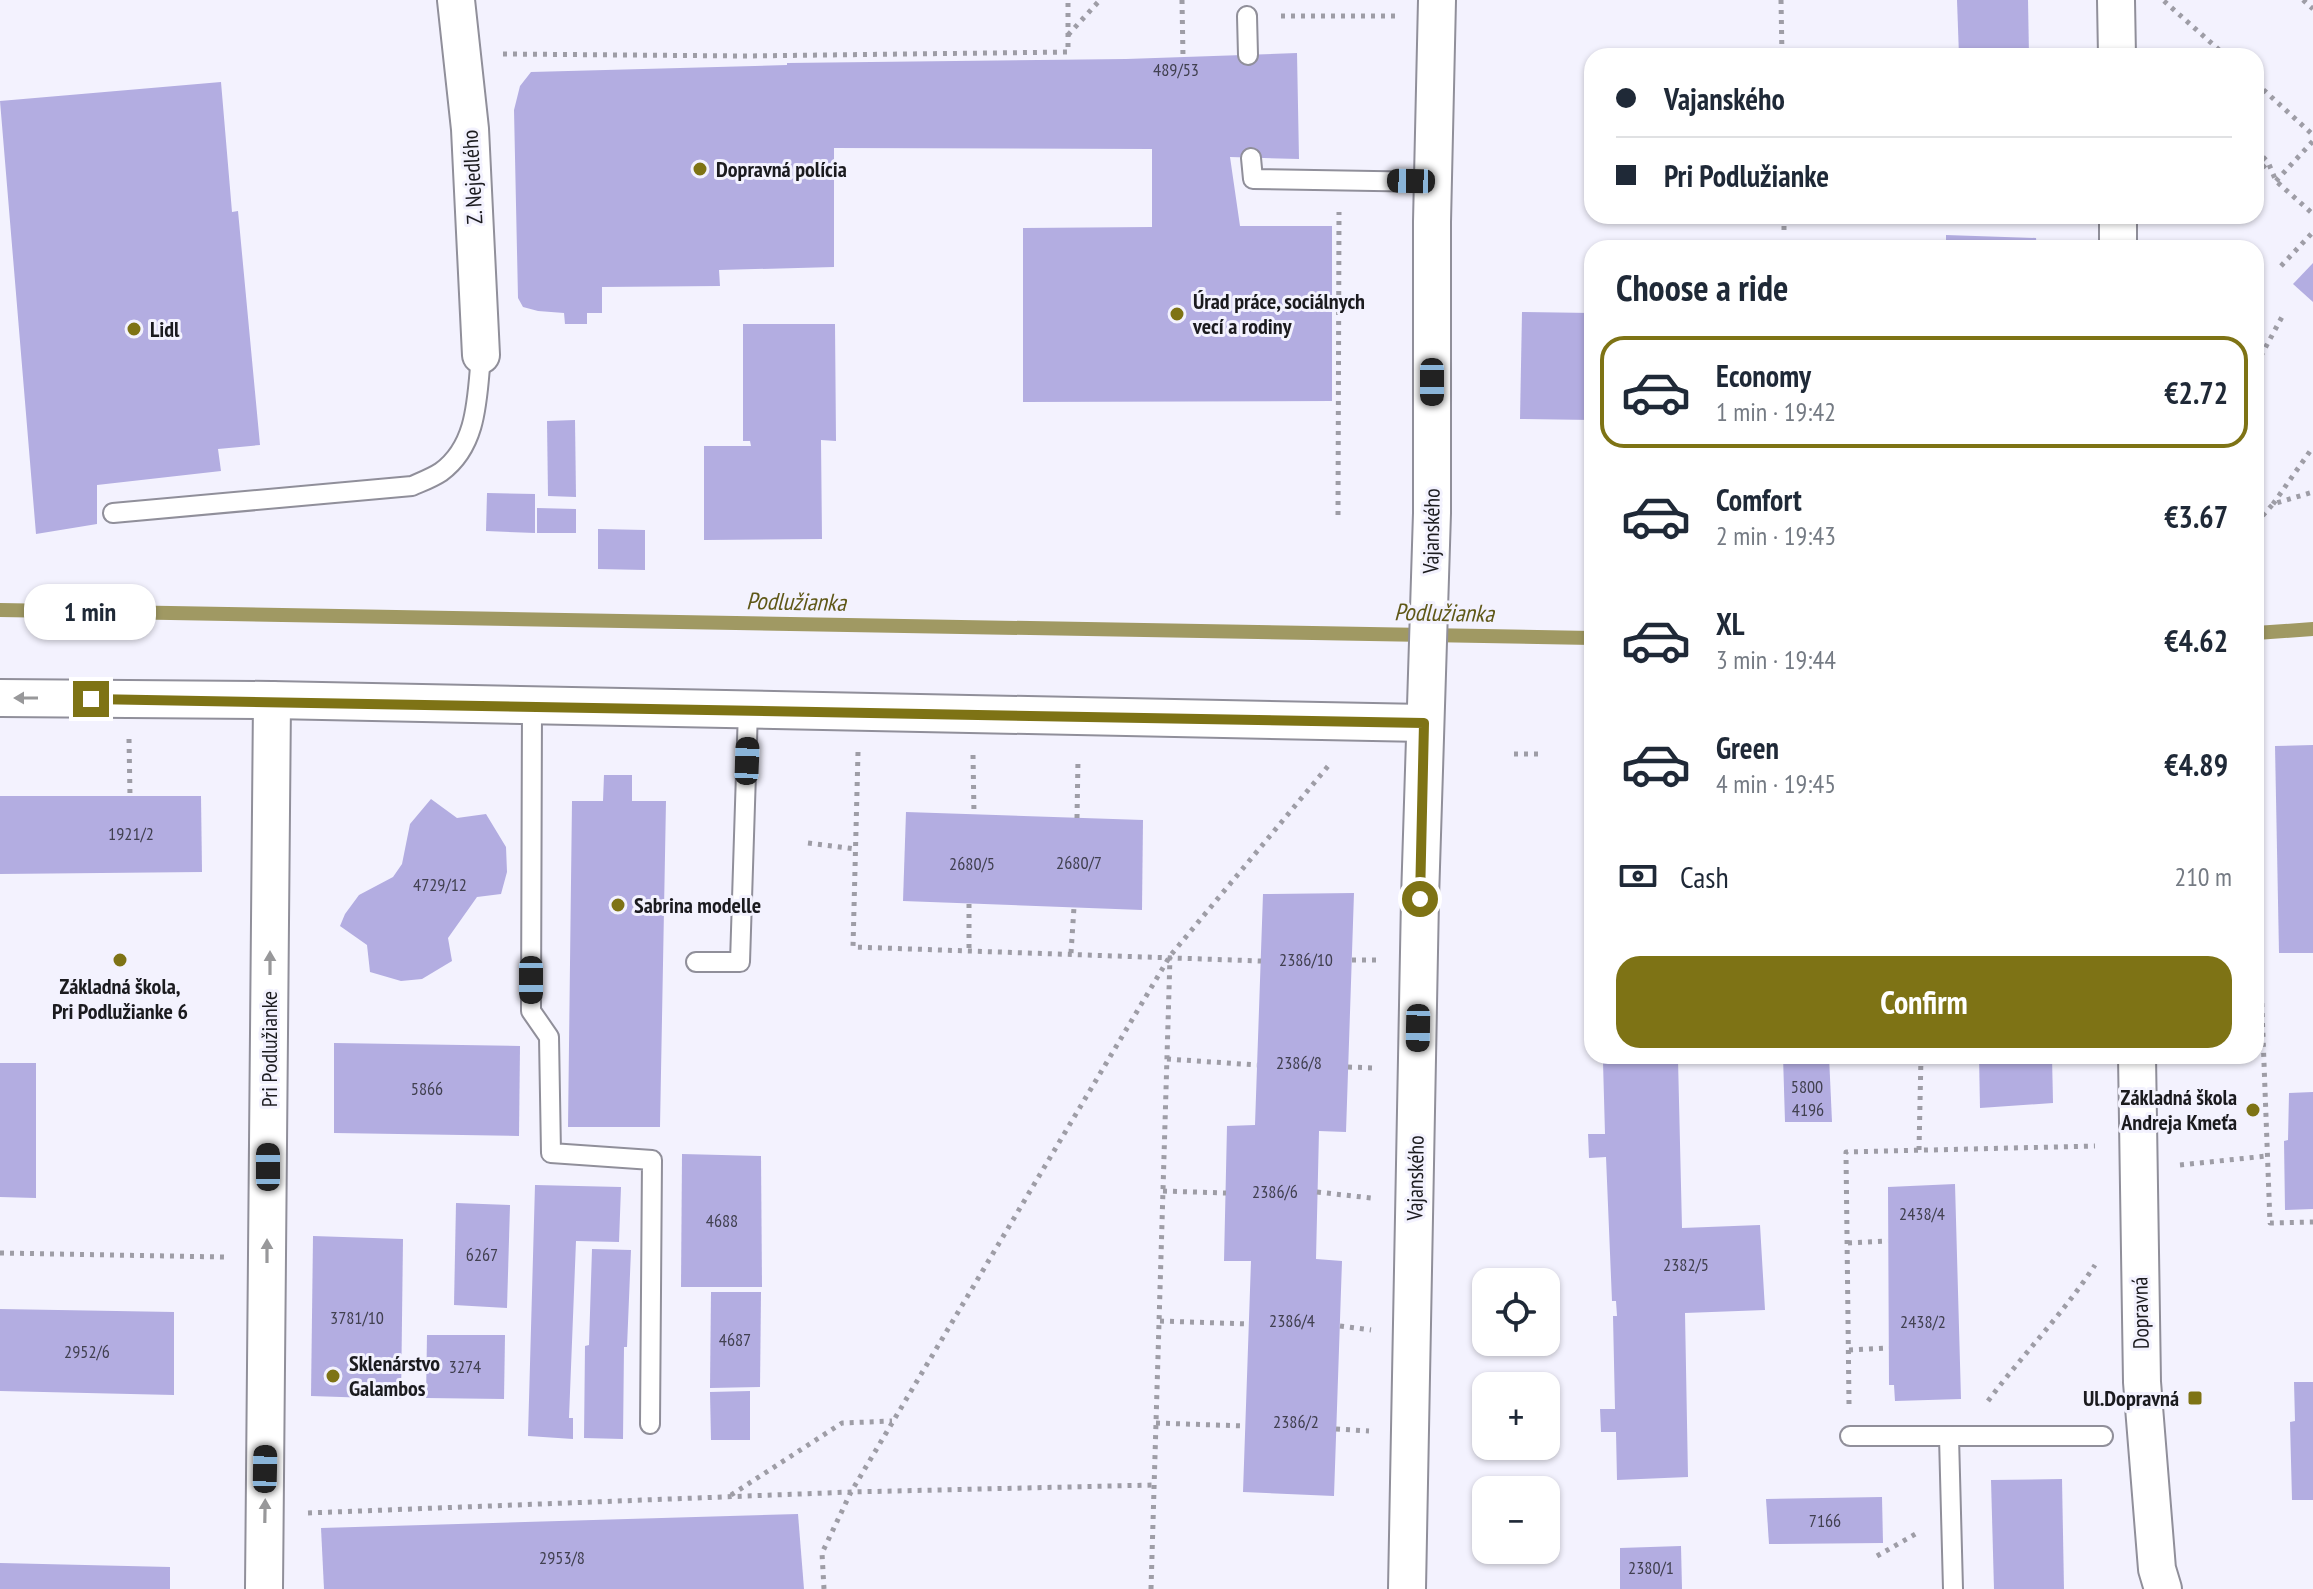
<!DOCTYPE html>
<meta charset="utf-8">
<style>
:root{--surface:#fff;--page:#f6f6f7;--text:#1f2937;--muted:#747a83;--line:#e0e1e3;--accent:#7e7315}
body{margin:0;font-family:"PT Sans Narrow",sans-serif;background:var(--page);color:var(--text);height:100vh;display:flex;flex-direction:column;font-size:30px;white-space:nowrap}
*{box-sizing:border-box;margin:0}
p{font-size:26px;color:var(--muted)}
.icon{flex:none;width:44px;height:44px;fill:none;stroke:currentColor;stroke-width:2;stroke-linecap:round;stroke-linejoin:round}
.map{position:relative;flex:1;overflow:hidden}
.side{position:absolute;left:1584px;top:240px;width:680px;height:824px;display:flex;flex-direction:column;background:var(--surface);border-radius:24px;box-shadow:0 2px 6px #0004}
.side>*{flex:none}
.top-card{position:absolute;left:1584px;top:48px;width:680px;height:176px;border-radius:24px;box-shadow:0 2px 6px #0004;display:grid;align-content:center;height:176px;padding:0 32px;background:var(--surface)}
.controls{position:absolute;left:1472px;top:1268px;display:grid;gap:16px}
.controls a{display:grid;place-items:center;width:88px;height:88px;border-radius:16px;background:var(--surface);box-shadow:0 2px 6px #0004;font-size:40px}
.end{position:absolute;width:36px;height:36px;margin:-18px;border:10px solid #7e7315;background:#fff;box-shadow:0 0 0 4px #fff}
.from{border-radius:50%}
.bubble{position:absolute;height:56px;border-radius:24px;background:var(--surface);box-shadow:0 2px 6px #0004;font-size:26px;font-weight:700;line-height:56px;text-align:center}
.car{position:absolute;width:24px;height:48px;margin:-24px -12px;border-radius:10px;box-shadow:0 0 6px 2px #0007;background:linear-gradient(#222 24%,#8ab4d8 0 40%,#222 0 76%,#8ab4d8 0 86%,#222 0)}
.top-card b{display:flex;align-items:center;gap:28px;height:76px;font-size:30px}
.top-card b+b{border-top:2px solid var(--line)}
.top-card i{width:20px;height:20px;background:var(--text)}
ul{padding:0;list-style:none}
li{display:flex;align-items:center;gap:24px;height:112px;margin:0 16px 12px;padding:0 16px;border:4px solid transparent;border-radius:24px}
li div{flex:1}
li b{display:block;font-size:30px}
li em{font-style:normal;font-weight:700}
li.active{border-color:var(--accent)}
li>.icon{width:72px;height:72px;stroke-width:1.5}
h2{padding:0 32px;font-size:36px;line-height:96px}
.pay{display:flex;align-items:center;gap:20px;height:88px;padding:0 32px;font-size:30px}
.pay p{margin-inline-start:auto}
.button{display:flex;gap:16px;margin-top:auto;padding:16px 32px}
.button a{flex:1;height:92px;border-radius:24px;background:var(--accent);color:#fff;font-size:32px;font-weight:700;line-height:92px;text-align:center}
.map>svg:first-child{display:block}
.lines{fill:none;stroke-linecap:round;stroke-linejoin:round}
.stream{stroke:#a09963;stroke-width:14}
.building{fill:#b3ade1}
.service-casing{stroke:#908f9a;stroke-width:22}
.minor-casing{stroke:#908f9a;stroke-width:40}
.path{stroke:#9e9da6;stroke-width:5;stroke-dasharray:4 6;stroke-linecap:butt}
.service{stroke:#fff;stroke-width:18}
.minor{stroke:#fff;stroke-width:36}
.oneway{fill:#98989a}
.route{stroke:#7e7315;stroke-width:10}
.poi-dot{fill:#7e7315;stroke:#f3f2fe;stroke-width:3}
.labels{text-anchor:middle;stroke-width:6;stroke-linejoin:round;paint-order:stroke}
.number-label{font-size:18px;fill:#414050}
.poi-label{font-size:22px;font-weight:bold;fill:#1b1b1f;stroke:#f3f2fe;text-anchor:start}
.street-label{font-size:22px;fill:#1b1b1f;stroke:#f3f2fe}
.water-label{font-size:24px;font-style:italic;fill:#5f5818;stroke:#f3f2fe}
</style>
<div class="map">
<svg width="2313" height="1589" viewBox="0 0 2313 1589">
<rect width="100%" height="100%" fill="#f3f2fe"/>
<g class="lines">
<!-- stream -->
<g class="stream">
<path d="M0,610l1592,28"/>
<path d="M2256,633l57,-4"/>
</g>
</g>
<!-- building -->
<g class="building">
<path d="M1957,0h71l1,56h-70z"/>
<path d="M1297,53l2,106 -69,-2 10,69h92v175l-309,1v-174l129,-1v-78l-318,-1v119l-115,3 1,16 -118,1v26h-15v11h-22l-1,-11 -26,-2 -15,-4 -5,-9 -4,-188 6,-24 11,-14 256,-7v-2l339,-4z"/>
<path d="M221,82l11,130 6,-1 22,234 -42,4 3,22 -124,14v39l-61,10 -36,-433z"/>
<path d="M1946,235l90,3 1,10h-91z"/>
<path d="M2313,263v39l-20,-18z"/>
<path d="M1522,312l70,1v107l-72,-1z"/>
<path d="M743,324h92l1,117 -15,-1 1,99 -118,1v-94h47l-1,-5h-7z"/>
<path d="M575,420l1,77 -28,-1 -1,-75z"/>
<path d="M487,493l48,1v39l-49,-2z"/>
<path d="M537,508l39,1v24h-39z"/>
<path d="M598,529l47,1v40l-47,-1z"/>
<path d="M2313,745v208h-34l-4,-207z"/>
<path d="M604,775h28v26h34l-6,326h-92l4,-326h31z"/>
<path d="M0,796h201l1,76 -202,2z"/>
<path d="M431,799l26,19 29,-4 20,33 1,25 -6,22 -24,3 -29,41 4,23 -30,18 -21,2 -31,-9 -3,-27 -27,-19 5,-12 14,-19 34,-18 9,-13 8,-40z"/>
<path d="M906,812l237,8 -1,90 -239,-9z"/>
<path d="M1354,893l-8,239 -27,-1 -3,128 26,2 -8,235 -91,-4 8,-231h-27l3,-135 28,-1 8,-231z"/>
<path d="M334,1043l186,3 -1,90 -185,-3z"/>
<path d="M1783,1056h46l3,66h-47z"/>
<path d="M1979,1056h73l1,47 -73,5z"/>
<path d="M1678,1059l4,169 78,-3 5,85 -80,3 3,164 -71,3 -1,-48h-15l-1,-23h15l-2,-93h4l-1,-15h-4l-6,-144 -17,1 -1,-24h17l-2,-72z"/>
<path d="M0,1063h36v135l-36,-1z"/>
<path d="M2313,1092v117l-28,1 -1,-69 4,-1 1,-47z"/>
<path d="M682,1154l79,2 1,131h-81z"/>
<path d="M1955,1184l6,215 -66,2 -1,-16h-5l-1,-198z"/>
<path d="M535,1185l86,2 -2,55 -43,-1 -7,177h4v21l-45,-3z"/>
<path d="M456,1203l54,2 -3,103 -53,-3z"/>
<path d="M313,1236l90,3 -2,160 -90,-3z"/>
<path d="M592,1249l39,1 -4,97h-3l-1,92 -39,-1 1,-92 4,-1z"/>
<path d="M711,1292h50l-1,95 -50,1z"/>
<path d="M0,1309l174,3v83l-174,-4z"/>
<path d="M427,1335h78l-1,64 -78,-1z"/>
<path d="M2294,1382h19v118h-21l-2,-78 5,-1z"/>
<path d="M750,1391v49h-39l-1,-48z"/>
<path d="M2062,1479l2,110h-70l-3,-109z"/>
<path d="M1882,1497l1,46 -114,1 -3,-45z"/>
<path d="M798,1514l6,75h-480l-3,-61z"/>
<path d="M1681,1546l1,43h-62v-41z"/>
<path d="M0,1563l170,4v22h-170z"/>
</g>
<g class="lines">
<defs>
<g id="service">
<path d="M1247,16l1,39"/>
<path d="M1251,158l2,21 180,3"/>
<path d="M113,513l299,-27c9,-4 20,-8 29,-14 37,-27 36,-75 40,-117"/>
<path d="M532,706l-1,305 18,26 2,116 101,7 -2,264"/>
<path d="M696,962h44l8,-252"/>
<path d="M1850,1436h253"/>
<path d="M1949,1437l4,152"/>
</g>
<g id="minor">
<path d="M456,0l14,129 11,226"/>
<path d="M2116,0l1,56"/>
<path d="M2118,216v32"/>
<path d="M0,698l272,2 1152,23"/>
<path d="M2137,1056l5,326 15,187 6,20"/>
<path d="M264,1589l8,-889"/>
<path d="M1407,1589l13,-690 12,-386v-291l5,-222"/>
</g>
</defs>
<!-- service casing -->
<use href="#service" class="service-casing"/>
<!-- minor casing -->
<use href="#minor" class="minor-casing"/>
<!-- path -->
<g class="path">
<path d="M1182,0l1,57"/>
<path d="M1781,0l1,56"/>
<path d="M2303,0l10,9"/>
<path d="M2164,1l62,55"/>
<path d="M1281,16h114"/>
<path d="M1068,35l32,-35"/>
<path d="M503,54l242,2 323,-4v-52"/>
<path d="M2256,83l57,52"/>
<path d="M2256,150l12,12 8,19 37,33"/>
<path d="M2256,175l12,-13"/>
<path d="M2276,181l37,-40"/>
<path d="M1784,216v20"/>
<path d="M2281,266l32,-34"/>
<path d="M2256,365l27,-50"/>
<path d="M2273,504l40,-57"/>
<path d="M1338,515l1,-303"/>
<path d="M2256,523l17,-19 40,-12"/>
<path d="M129,739l1,57"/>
<path d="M858,752l-5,195 408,14"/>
<path d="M1514,754h26"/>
<path d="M973,755l1,59"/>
<path d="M1077,818l1,-59"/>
<path d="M808,843l48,6"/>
<path d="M969,904v46"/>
<path d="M1071,953l3,-46"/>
<path d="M1352,960h27"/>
<path d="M2261,983l9,240 43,-1"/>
<path d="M1167,1059l90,6"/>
<path d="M1348,1067l27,1"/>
<path d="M1919,1150l2,-94"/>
<path d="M2180,1165l87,-9"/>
<path d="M1163,1191l63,2"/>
<path d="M1317,1192l54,6"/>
<path d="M1848,1243l40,-2"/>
<path d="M0,1253l225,4"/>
<path d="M1160,1321l89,3"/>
<path d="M1340,1326l31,4"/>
<path d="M1849,1350l40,-2"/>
<path d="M1988,1401c35,-47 75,-87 107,-136"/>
<path d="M1849,1404l-3,-252 249,-6"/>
<path d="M1156,1423l89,3"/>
<path d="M1336,1429l33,2"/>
<path d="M731,1495l111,-72 50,-2"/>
<path d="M308,1513l543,-21 303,-7"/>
<path d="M1877,1556l42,-24"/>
<path d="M824,1589l-2,-36 29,-61 319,-536 159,-191"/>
<path d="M1151,1589l19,-632"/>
</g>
<!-- service -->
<use href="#service" class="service"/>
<!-- minor -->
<use href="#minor" class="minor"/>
</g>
<!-- one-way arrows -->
<defs><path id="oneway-solid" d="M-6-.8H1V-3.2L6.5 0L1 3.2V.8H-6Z" transform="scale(2)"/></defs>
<g class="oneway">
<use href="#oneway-solid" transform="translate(26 698) rotate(-180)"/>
<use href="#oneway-solid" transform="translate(270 963) rotate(-90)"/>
<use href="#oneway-solid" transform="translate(267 1251) rotate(-90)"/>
<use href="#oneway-solid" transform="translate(265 1511) rotate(-89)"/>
</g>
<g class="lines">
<!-- route -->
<path class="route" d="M91,699l1333,24 -4,176"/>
</g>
<!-- markers -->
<g class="poi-dot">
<circle cx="700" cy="169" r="8"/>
<circle cx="1177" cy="314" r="8"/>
<circle cx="134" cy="329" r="8"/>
<circle cx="618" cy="905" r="8"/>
<circle cx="120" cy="960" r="8"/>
<circle cx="2253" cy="1110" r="8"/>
<circle cx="333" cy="1376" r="8"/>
<rect x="2187" y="1390" width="16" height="16" rx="4"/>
</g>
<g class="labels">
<!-- number labels -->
<g class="number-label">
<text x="1176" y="76">489/53</text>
<text x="131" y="840">1921/2</text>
<text x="1079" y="869">2680/7</text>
<text x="972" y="870">2680/5</text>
<text x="440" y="891">4729/12</text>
<text x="1306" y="966">2386/10</text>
<text x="1299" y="1069">2386/8</text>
<text x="1807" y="1093">5800</text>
<text x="427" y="1095">5866</text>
<text x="1808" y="1116">4196</text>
<text x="1275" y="1198">2386/6</text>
<text x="1922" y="1220">2438/4</text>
<text x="722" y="1227">4688</text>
<text x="482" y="1261">6267</text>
<text x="1686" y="1271">2382/5</text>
<text x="357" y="1324">3781/10</text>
<text x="1292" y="1327">2386/4</text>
<text x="1923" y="1328">2438/2</text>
<text x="735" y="1346">4687</text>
<text x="87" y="1358">2952/6</text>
<text x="465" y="1373">3274</text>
<text x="1296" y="1428">2386/2</text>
<text x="1825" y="1527">7166</text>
<text x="562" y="1564">2953/8</text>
<text x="1651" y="1574">2380/1</text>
</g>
<!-- poi labels -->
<g class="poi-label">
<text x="716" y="177">Dopravná polícia</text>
<text x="1193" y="309">Úrad práce, sociálnych<tspan x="1193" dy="25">vecí a rodiny</tspan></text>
<text x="150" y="337">Lidl</text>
<text x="634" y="913">Sabrina modelle</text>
<text x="120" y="994" text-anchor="middle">Základná škola,<tspan x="120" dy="25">Pri Podlužianke 6</tspan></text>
<text x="2237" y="1105" text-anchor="end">Základná škola<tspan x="2237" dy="25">Andreja Kmeťa</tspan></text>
<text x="349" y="1371">Sklenárstvo<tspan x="349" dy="25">Galambos</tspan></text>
<text x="2179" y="1406" text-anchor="end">Ul.Dopravná</text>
</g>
<!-- street labels -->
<g class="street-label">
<text transform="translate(472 177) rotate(-93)" y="8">Z. Nejedlého</text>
<text transform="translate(1431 531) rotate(-89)" y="8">Vajanského</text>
<text transform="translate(269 1049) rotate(-90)" y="8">Pri Podlužianke</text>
<text transform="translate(1415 1178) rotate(-89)" y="8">Vajanského</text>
<text transform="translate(2140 1313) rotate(-91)" y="8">Dopravná</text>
</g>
<!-- water labels -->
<g class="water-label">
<text transform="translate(796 602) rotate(1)" y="8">Podlužianka</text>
<text transform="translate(1444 613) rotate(1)" y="8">Podlužianka</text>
</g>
</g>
</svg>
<div class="controls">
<a><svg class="icon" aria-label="locate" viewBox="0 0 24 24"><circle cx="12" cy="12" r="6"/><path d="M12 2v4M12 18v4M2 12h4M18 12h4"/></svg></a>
<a>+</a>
<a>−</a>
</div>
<i class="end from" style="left:1420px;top:899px"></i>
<i class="end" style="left:91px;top:699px"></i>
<div class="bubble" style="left:24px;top:584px;width:132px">1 min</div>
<i class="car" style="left:1411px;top:181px;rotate:271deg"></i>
<i class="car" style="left:1432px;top:382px;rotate:180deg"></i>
<i class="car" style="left:747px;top:761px;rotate:2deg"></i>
<i class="car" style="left:531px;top:980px;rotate:180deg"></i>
<i class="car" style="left:1418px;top:1028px;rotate:181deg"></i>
<i class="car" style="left:268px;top:1167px;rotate:0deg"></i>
<i class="car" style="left:265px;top:1469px;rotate:1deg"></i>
<div class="top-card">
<b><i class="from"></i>Vajanského</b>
<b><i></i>Pri Podlužianke</b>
</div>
<section class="side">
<h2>Choose a ride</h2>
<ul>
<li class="active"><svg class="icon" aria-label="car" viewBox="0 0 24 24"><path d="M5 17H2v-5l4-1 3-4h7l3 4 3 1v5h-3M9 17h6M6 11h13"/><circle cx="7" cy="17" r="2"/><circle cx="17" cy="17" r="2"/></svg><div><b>Economy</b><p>1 min · 19:42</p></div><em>€2.72</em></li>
<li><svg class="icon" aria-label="car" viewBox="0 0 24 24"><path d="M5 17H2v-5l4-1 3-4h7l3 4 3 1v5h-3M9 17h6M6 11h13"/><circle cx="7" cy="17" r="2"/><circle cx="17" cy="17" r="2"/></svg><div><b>Comfort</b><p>2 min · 19:43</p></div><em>€3.67</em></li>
<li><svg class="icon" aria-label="car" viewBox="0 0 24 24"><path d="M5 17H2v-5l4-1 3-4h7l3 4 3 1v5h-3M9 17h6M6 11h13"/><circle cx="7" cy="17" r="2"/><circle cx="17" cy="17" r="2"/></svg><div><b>XL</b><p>3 min · 19:44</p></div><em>€4.62</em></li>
<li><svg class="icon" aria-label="car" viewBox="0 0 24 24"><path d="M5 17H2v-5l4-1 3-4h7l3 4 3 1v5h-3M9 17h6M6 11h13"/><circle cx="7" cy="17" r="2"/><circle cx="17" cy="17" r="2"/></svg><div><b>Green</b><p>4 min · 19:45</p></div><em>€4.89</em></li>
</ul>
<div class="pay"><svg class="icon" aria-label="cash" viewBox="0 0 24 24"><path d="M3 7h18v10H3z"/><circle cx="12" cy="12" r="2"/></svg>Cash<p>210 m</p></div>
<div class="button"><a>Confirm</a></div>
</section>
</div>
